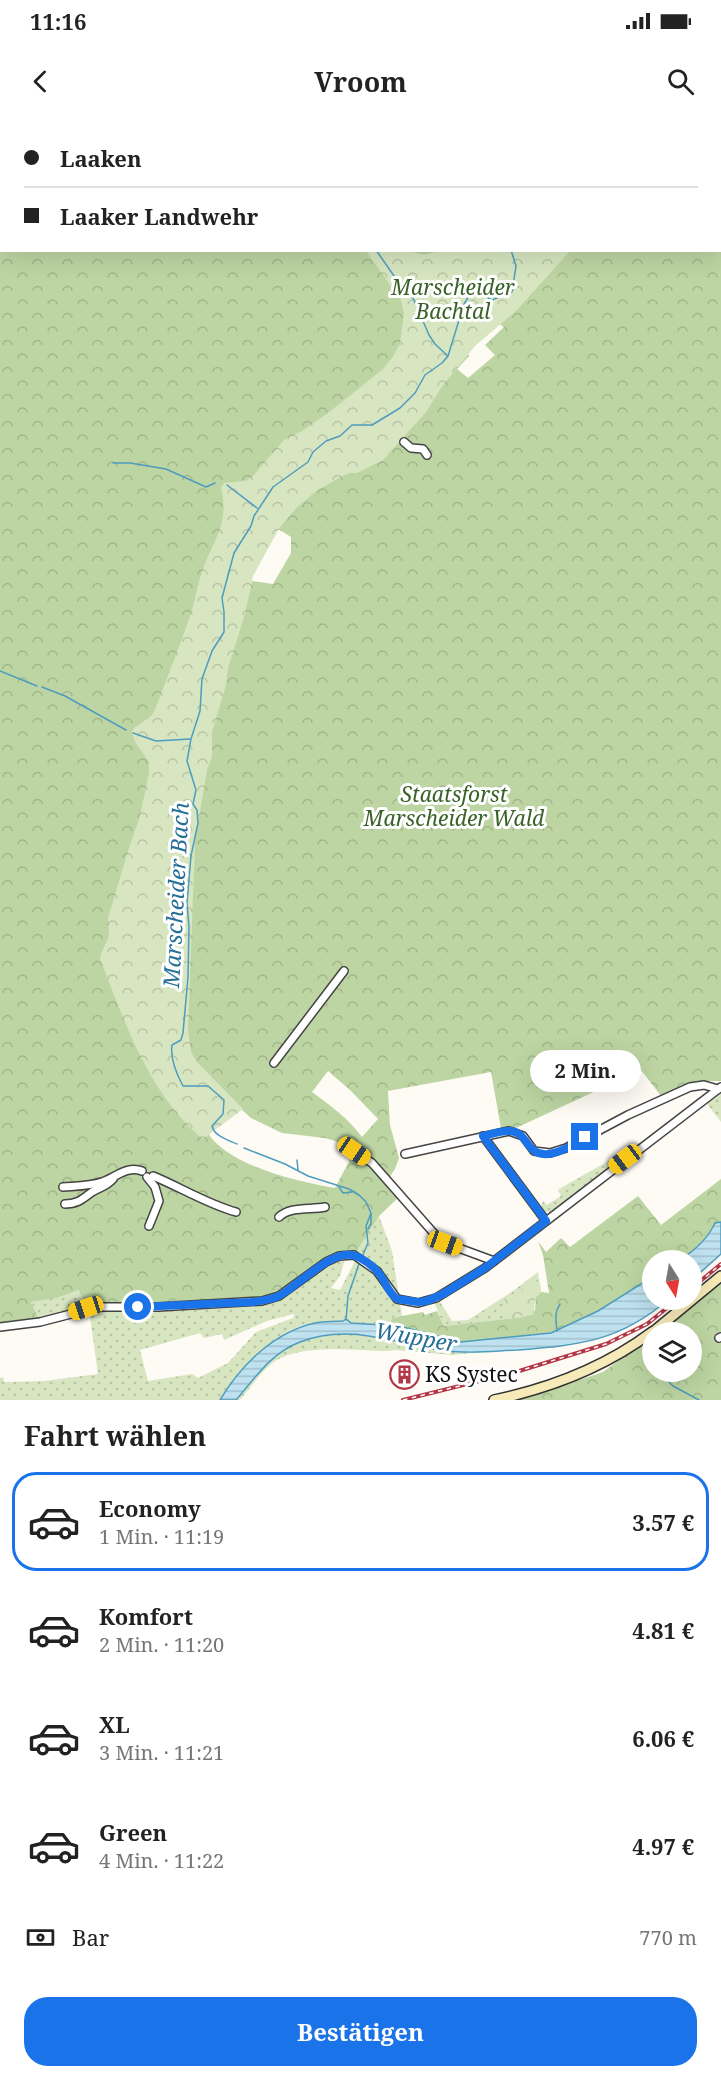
<!DOCTYPE html>
<html lang="de">
<meta charset="utf-8">
<style>
:root{--surface:#fff;--page:#f2f2f2;--text:#222;--muted:#767676;--line:#e0e0e0;--accent:#1a73e8}
body{margin:0;font-family:"Noto Serif",serif;background:var(--page);color:var(--text);height:100vh;display:flex;flex-direction:column;font-size:22px;white-space:nowrap}
*{box-sizing:border-box;margin:0}
p{font-size:20px;color:var(--muted)}
.icon{flex:none;width:33px;height:33px;fill:none;stroke:currentColor;stroke-width:2;stroke-linecap:round;stroke-linejoin:round}
.map{position:relative;height:1280px;overflow:hidden}
.side{display:flex;flex-direction:column;background:var(--surface);flex:1}
.side>*{flex:none}
.banner{position:absolute;left:0px;top:0px;width:722px;height:132px;box-shadow:0 6px 24px #0002;display:grid;align-content:center;height:132px;padding:0 24px;background:var(--surface)}
.needle{width:39px;rotate:169deg}
.tools{position:absolute;left:642px;top:1130px;display:grid;gap:12px}
.tools a{display:grid;place-items:center;width:60px;height:60px;border-radius:50%;background:var(--surface);box-shadow:0 6px 24px #0002;font-size:30px}
.end{position:absolute;width:27px;height:27px;margin:-14px;border:8px solid #1a73e8;background:#fff;box-shadow:0 0 0 3px #fff}
.from{border-radius:50%}
.bubble{position:absolute;height:42px;border-radius:21px;background:var(--surface);box-shadow:0 6px 24px #0002;font-size:20px;font-weight:700;line-height:42px;text-align:center}
.car{position:absolute;width:18px;height:36px;margin:-18px -9px;border-radius:8px;box-shadow:0 0 4px 2px #0007;background:linear-gradient(#f5c518 24%,#345 0 40%,#f5c518 0 76%,#345 0 86%,#f5c518 0)}
.banner b{display:flex;align-items:center;gap:21px;height:57px;font-size:22px}
.banner b+b{border-top:2px solid var(--line)}
.banner i{width:15px;height:15px;background:var(--text)}
ul{padding:0;list-style:none}
li{display:flex;align-items:center;gap:18px;height:99px;margin:0 12px 9px;padding:0 12px;border:3px solid transparent;border-radius:24px}
li div{flex:1}
li b{display:block;font-size:22px}
li em{font-style:normal;font-weight:700}
li.active{border-color:var(--accent)}
li>.icon{width:54px;height:54px;stroke-width:1.5}
h2{padding:0 24px;font-size:27px;line-height:72px}
.pay{display:flex;align-items:center;gap:15px;height:66px;padding:0 24px;font-size:22px}
.pay p{margin-inline-start:auto}
.button{display:flex;gap:12px;margin-top:auto;padding:12px 24px}
.button a{flex:1;height:69px;border-radius:24px;background:var(--accent);color:#fff;font-size:24px;font-weight:700;line-height:69px;text-align:center}
.status{display:flex;justify-content:space-between;align-items:center;height:42px;padding:0 30px;background:var(--surface);direction:ltr}
.status svg{height:16px;fill:currentColor}
header{display:flex;justify-content:space-between;align-items:center;height:78px;padding:0 24px;background:var(--surface);font-size:27px;font-weight:700}
.map>svg:first-child{display:block}
.grass{fill:url(#grass-dots);fill-rule:evenodd}
.forest{fill:url(#forest-crowns);fill-rule:evenodd}
.park{fill:url(#park-crowns)}
.water{fill:url(#water-rules);stroke:#4e9cbf;stroke-width:1.5}
.lines{fill:none;stroke-linecap:round;stroke-linejoin:round}
.stream{stroke:#4e9cbf;stroke-width:1.5}
.street-casing{stroke:#444;stroke-width:10}
.secondary-casing{stroke:#333;stroke-width:12}
.street{stroke:#fff;stroke-width:7}
.secondary{stroke:#f6eab8;stroke-width:9}
.rail-casing{stroke:#b33747;stroke-width:4}
.rail{stroke:#fff;stroke-width:1.5;stroke-dasharray:4.5;stroke-linecap:butt}
.route{stroke:#1a73e8;stroke-width:8}
.labels{text-anchor:middle;stroke-width:6;stroke-linejoin:round;paint-order:stroke}
.park-label{font-size:21px;font-style:italic;fill:#386227;stroke:#fff}
.poi-label{font-size:21px;fill:#111;stroke:#fff;text-anchor:start}
.water-label{font-size:22px;font-style:italic;fill:#266f96;stroke:#fff}
</style>
<div class="status"><b>11:16</b><svg viewBox="0 0 49 12"><path d="M0 12V9h3v3zM5 12V6h3v6zM10 12V3h3v9zM15 12V0h3v12zM26 1h20v11H26zM47 4h2v5h-2z"/></svg></div>
<header><svg class="icon" aria-label="back" viewBox="0 0 24 24"><path d="M15 5l-7 7 7 7"/></svg>Vroom<svg class="icon" aria-label="search" viewBox="0 0 24 24"><circle cx="10" cy="10" r="6"/><path d="M15 15l6 6"/></svg></header>
<div class="map">
<svg width="721" height="1280" viewBox="0 0 721 1280">
<defs>
<pattern id="grass-dots" width="8" height="8" patternUnits="userSpaceOnUse" patternTransform="scale(1.5)"><rect width="8" height="8" fill="#d7e6c1"/><path d="M2 2h.1M6 6h.1" fill="none" stroke="#b8c4a5" stroke-width="1.8" stroke-linecap="round"/></pattern>
<pattern id="forest-crowns" width="20" height="18" patternUnits="userSpaceOnUse" patternTransform="scale(1.5)"><rect width="20" height="18" fill="#bdd5a2"/><path d="M2 6a3 3 0 1 1 6 0M12 15a3 3 0 1 1 6 0" fill="none" stroke="#a1b68a"/></pattern>
<pattern id="park-crowns" width="20" height="18" patternUnits="userSpaceOnUse" patternTransform="scale(1.5)"><rect width="20" height="18" fill="#d7e6c1"/><path d="M2 6a3 3 0 1 1 6 0M12 15a3 3 0 1 1 6 0" fill="none" stroke="#b8c4a5"/></pattern>
<pattern id="water-rules" width="6" height="5" patternUnits="userSpaceOnUse" patternTransform="scale(1.5)"><rect width="6" height="5" fill="#bfe2f0"/><path d="M0 2.5h6" fill="none" stroke="#a3c1cd"/></pattern>
</defs>
<rect width="100%" height="100%" fill="#fefbf5"/>
<!-- grass -->
<g class="grass">
<path d="M721,973v29l-14,-18z"/>
<path d="M647,1019l-95,73h-6l-5,-5 2,-6 4,4 14,-9 -3,-6 1,-1z"/>
<path d="M379,1096l13,35 10,65 -10,2 -4,8c-23,-2 -46,-6 -69,-4 -42,4 -78,44 -99,78h-220v-22l3,-1 1,5 40,-1 54,-7 -9,-64 -49,12 -9,-20 26,-4 22,-8 247,-28 20,-6 -6,20 -9,12 9,2 16,-31 -1,-5zM294,1194l-1,4 -37,14 -28,31 -30,15 -6,-4 -44,7 -8,-31 60,-17 4,5 18,-4 2,6 43,-19z"/>
<path d="M538,1152l3,20 -17,25 -80,9 -10,-24 5,-2 13,21 16,-1 45,-29z"/>
<path d="M354,1213l93,18 36,1 -31,3 -57,-5 -7,1c-34,0 -91,-9 -118,14 -11,10 -21,24 -30,35h-4c12,-14 23,-32 37,-43 23,-18 52,-22 81,-24z"/>
</g>
<!-- forest -->
<g class="forest">
<path d="M0,0h627l-625,2v128h718v-128l-44,-1 45,-1v961h-25l-35,15 -20,-26 -125,58h-15l-10,-56 -103,19 2,34 9,33 -4,11 -7,10 11,18 -20,19 -24,38 -16,3 -70,43 -180,10 -10,-20 -22,8 -26,4 9,20 -40,4zM478,192l26,15 -19,18 10,10 -27,23 -11,-9 12,-13 -3,-6zM318,335l44,14c-9,3 -19,5 -27,9 -24,10 -41,32 -57,51l13,8v16l-18,31 -21,-3 -6,25 -46,65zM328,951l23,20 27,28 -16,18c-13,-18 -32,-32 -50,-45zM232,981l19,17 31,15 43,5 16,5 14,7 -20,38c-36,-6 -95,-20 -121,-47 -8,-9 -13,-23 -19,-33z"/>
<path d="M721,1059v43l-6,1c-5,11 -25,35 -38,37 -8,1 -17,0 -25,0v17l-54,34 -47,22 -90,9 -54,-14 -19,-2 4,-8 31,-6 2,3 12,-4 7,15 80,-9 11,-7 1,-13 5,-5 8,1 -6,-38 -5,-14 8,11 15,-14 9,9 68,-51 23,29z"/>
<path d="M721,1161v119h-210l30,-7 62,-21 49,-36v35h40v-39h-34z"/>
</g>
<!-- park -->
<g class="park">
<path d="M565,0h98l-99,1z"/>
<path d="M439,131h131l-55,61 -40,34 -32,39 -17,27 -43,48 -26,13h-9l-32,18 -22,19 -14,17 -27,49 -8,38 -17,54 -2,17 -14,47v25l-5,13 -12,71 -7,189 3,22 5,9 47,48 -40,30c-54,-44 -78,-117 -103,-180l1,-5 8,-18 -1,-18 21,-70 11,-32 9,-43v-11l-14,-20 -3,-10 2,-4 16,-11 4,-5c12,-32 25,-63 36,-96 5,-14 7,-30 12,-44 11,-33 28,-47 19,-84l3,-5 21,-2 7,-4 33,-38 17,-8 26,-18 55,-44 9,-11 8,-14 4,-30 -3,-14 -35,-49h43l15,4z"/>
<path d="M533,1159l7,4 1,9 -5,5 -3,18 -27,3 -2,-19 21,-12 3,-7z"/>
</g>
<!-- water -->
<g class="water">
<path d="M721,1102v32l-29,26v-20h-12c14,-9 28,-22 35,-37z"/>
<path d="M652,1157v22h17c-50,43 -90,46 -152,51 -23,1 -46,4 -69,1 -51,-6 -96,-29 -148,-9 -29,11 -45,36 -64,58h-16c21,-35 54,-68 95,-77 9,-2 18,-1 28,-2l3,-2 5,4 48,3 62,16 90,-9 47,-22z"/>
</g>
<g class="lines">
<!-- stream -->
<g class="stream">
<path d="M647,2l1,-2"/>
<path d="M376,130l25,36 12,12 16,37 6,9 13,12"/>
<path d="M113,343h17l36,6 40,18 9,-4"/>
<path d="M227,365l30,23"/>
<path d="M0,551l37,15"/>
<path d="M42,567l23,9 61,34"/>
<path d="M133,613l23,8 34,-2"/>
<path d="M237,1024c-9,-4 -23,-8 -25,-18l11,-12 1,-14 -16,-14h-25c-7,-13 -13,-27 -11,-41l9,-5 2,-7 5,-56 1,-50 -2,-24 4,-47 7,-33 -1,-13 -4,-6 3,-14 -9,-29 4,-22 9,-28 2,-32 10,-28 12,-19v-20l-2,-14 12,-45 17,-27 3,-10 19,-29 35,-25 5,-10 13,-11 14,-5 12,-11h20l28,-17 15,-15 10,-18 17,-12 6,-7 16,-52 9,-14 6,-1 6,7 7,4 20,-8 4,-26 -5,-16"/>
<path d="M244,1028l41,16 23,12 41,13 10,6 7,7 5,11 -5,13 2,17 -6,14"/>
<path d="M297,1040l1,10"/>
<path d="M339,1067l4,6 9,-1"/>
<path d="M368,1109l3,-5v-10"/>
<path d="M346,1200l2,-24 12,-35"/>
<path d="M557,1211c-1,-11 -3,-18 3,-27"/>
<path d="M664,1257l9,9 26,14"/>
</g>
<defs>
<g id="street">
<path d="M404,322l7,6 12,1 4,6"/>
<path d="M274,943l70,-92"/>
<path d="M483,1016l63,85"/>
<path d="M354,1031l18,12 66,75 7,5 49,18"/>
<path d="M405,1034l104,-23 14,5 11,15 16,2 16,-5 62,-33 62,-28 14,-2 14,4"/>
<path d="M153,1056c27,11 54,28 83,36"/>
<path d="M147,1057l8,10 4,14 -10,25"/>
<path d="M63,1067c12,-1 27,-1 39,-5 13,-4 25,-17 40,-11"/>
<path d="M65,1084c13,0 17,-5 27,-12 8,-5 14,-5 21,-13"/>
<path d="M279,1097c11,-11 32,-7 46,-10"/>
<path d="M0,1207l40,-5 58,-15h60l104,-6 17,-5 47,-34 13,-6 15,-1 23,16 20,28 21,4 18,-5 49,-30 236,-181"/>
<path d="M719,1218l2,-1"/>
</g>
<g id="secondary">
<path d="M653,1212l68,-56"/>
<path d="M494,1280c57,-12 111,-33 158,-68"/>
</g>
</defs>
<!-- street casing -->
<use href="#street" class="street-casing"/>
<!-- secondary casing -->
<use href="#secondary" class="secondary-casing"/>
<!-- street -->
<use href="#street" class="street"/>
<!-- secondary -->
<use href="#secondary" class="secondary"/>
<defs>
<g id="rail">
<path d="M692,1168l29,-24"/>
<path d="M403,1280l113,-28 90,-28 41,-20 31,-25"/>
</g>
</defs>
<!-- rail casing -->
<use href="#rail" class="rail-casing"/>
<!-- rail -->
<use href="#rail" class="rail"/>
</g>
<g class="lines">
<!-- route -->
<path class="route" d="M138,1187l114,-5c9,-1 19,-2 27,-6 21,-11 57,-53 81,-38 8,4 16,11 21,18 5,8 8,17 16,23l21,3 9,-1 16,-7 42,-26 61,-47 -63,-85c9,-2 19,-6 28,-5 12,2 14,11 21,18 15,14 40,-4 53,-12"/>
</g>
<!-- icons -->
<defs>
<symbol id="building-ring" viewBox="-11 -11 22 22"><circle r="9.5" fill="#fff" stroke="#b33747" stroke-width="1.5"/><path d="M-4-6H4V6H1V3H-1V6H-4ZM-2.5-4.3h1.7v1.8h-1.7ZM.8-4.3h1.7v1.8H.8ZM-2.5-1h1.7V.8h-1.7ZM.8-1h1.7V.8H.8Z" fill="#b33747"/></symbol>
</defs>
<g fill-rule="evenodd">
<use href="#building-ring" x="388" y="1238" width="33" height="33"/>
</g>
<g class="labels">
<!-- park labels -->
<g class="park-label">
<text x="453" y="175">Marscheider<tspan x="453" dy="24">Bachtal</tspan></text>
<text x="454" y="682">Staatsforst<tspan x="454" dy="24">Marscheider Wald</tspan></text>
</g>
<!-- poi labels -->
<g class="poi-label">
<text x="425" y="1262">KS Systec</text>
</g>
<!-- water labels -->
<g class="water-label">
<text transform="translate(176 775) rotate(-87)" y="8">Marscheider Bach</text>
<text transform="translate(416 1217) rotate(10)" y="8">Wupper</text>
</g>
</g>
</svg>
<div class="tools">
<a><svg class="needle" viewBox="-14 -14 28 28"><path d="M0-13l5 13h-10z" fill="#e53935"/><path d="M0 13l5-13h-10z" fill="#767676"/></svg></a>
<a><svg class="icon" aria-label="layers" viewBox="0 0 24 24"><path d="M12 4l9 5-9 5-9-5zM3 14l9 5 9-5"/></svg></a>
</div>
<i class="end from" style="left:138px;top:1187px"></i>
<i class="end" style="left:585px;top:1017px"></i>
<div class="bubble" style="left:530px;top:930px;width:111px">2 Min.</div>
<i class="car" style="left:354px;top:1031px;rotate:124deg"></i>
<i class="car" style="left:625px;top:1039px;rotate:233deg"></i>
<i class="car" style="left:445px;top:1123px;rotate:110deg"></i>
<i class="car" style="left:86px;top:1188px;rotate:252deg"></i>
<div class="banner">
<b><i class="from"></i>Laaken</b>
<b><i></i>Laaker Landwehr</b>
</div>
</div>
<section class="side">
<h2>Fahrt wählen</h2>
<ul>
<li class="active"><svg class="icon" aria-label="car" viewBox="0 0 24 24"><path d="M5 17H2v-5l4-1 3-4h7l3 4 3 1v5h-3M9 17h6M6 11h13"/><circle cx="7" cy="17" r="2"/><circle cx="17" cy="17" r="2"/></svg><div><b>Economy</b><p>1 Min. · 11:19</p></div><em>3.57 €</em></li>
<li><svg class="icon" aria-label="car" viewBox="0 0 24 24"><path d="M5 17H2v-5l4-1 3-4h7l3 4 3 1v5h-3M9 17h6M6 11h13"/><circle cx="7" cy="17" r="2"/><circle cx="17" cy="17" r="2"/></svg><div><b>Komfort</b><p>2 Min. · 11:20</p></div><em>4.81 €</em></li>
<li><svg class="icon" aria-label="car" viewBox="0 0 24 24"><path d="M5 17H2v-5l4-1 3-4h7l3 4 3 1v5h-3M9 17h6M6 11h13"/><circle cx="7" cy="17" r="2"/><circle cx="17" cy="17" r="2"/></svg><div><b>XL</b><p>3 Min. · 11:21</p></div><em>6.06 €</em></li>
<li><svg class="icon" aria-label="car" viewBox="0 0 24 24"><path d="M5 17H2v-5l4-1 3-4h7l3 4 3 1v5h-3M9 17h6M6 11h13"/><circle cx="7" cy="17" r="2"/><circle cx="17" cy="17" r="2"/></svg><div><b>Green</b><p>4 Min. · 11:22</p></div><em>4.97 €</em></li>
</ul>
<div class="pay"><svg class="icon" aria-label="cash" viewBox="0 0 24 24"><path d="M3 7h18v10H3z"/><circle cx="12" cy="12" r="2"/></svg>Bar<p>770 m</p></div>
<div class="button"><a>Bestätigen</a></div>
</section>
